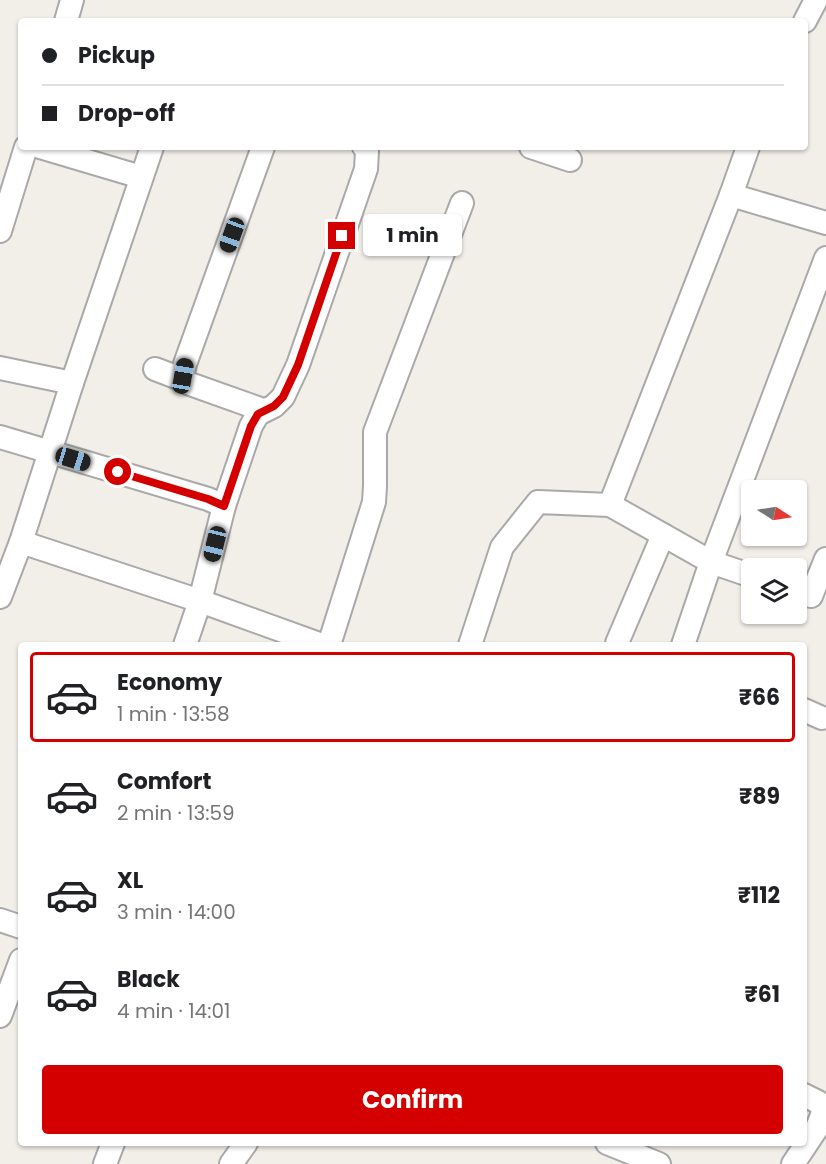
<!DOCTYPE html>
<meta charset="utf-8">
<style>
:root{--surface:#fff;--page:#f6f6f6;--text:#202124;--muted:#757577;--line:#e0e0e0;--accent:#d40000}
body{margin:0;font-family:Poppins,sans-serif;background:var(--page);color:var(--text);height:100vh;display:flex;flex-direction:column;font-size:22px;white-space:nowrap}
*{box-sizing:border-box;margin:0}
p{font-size:20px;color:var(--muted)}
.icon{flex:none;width:33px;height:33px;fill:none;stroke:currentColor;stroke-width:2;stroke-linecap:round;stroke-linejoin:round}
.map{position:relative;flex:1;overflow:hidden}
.details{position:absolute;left:18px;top:642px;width:789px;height:504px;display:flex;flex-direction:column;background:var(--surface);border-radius:6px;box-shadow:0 2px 4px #0004}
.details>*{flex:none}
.guide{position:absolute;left:18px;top:18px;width:790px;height:132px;border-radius:6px;box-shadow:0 2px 4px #0004;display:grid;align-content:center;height:132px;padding:0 24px;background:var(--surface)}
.needle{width:39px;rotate:102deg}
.controls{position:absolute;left:741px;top:480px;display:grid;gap:12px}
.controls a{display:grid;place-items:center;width:66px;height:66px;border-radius:6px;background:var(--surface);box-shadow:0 2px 4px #0004;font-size:30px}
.end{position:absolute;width:27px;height:27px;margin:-14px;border:8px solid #d40000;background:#fff;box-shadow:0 0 0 3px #fff}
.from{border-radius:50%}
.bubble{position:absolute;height:42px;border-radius:6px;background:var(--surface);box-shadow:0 2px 4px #0004;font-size:20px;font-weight:700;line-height:42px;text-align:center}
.car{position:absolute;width:18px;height:36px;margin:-18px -9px;border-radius:8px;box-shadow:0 0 4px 2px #0007;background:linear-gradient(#222 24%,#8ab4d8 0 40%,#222 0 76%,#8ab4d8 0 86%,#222 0)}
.guide b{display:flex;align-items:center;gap:21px;height:57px;font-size:22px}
.guide b+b{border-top:2px solid var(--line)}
.guide i{width:15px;height:15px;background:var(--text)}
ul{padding:10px 0 0;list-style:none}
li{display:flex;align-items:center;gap:18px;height:90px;margin:0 12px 9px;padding:0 12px;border:3px solid transparent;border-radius:6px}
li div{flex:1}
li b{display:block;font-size:22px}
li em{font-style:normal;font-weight:700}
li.selected{border-color:var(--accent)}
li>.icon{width:54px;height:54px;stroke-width:1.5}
.cta{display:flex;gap:12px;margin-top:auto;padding:12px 24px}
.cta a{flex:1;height:69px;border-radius:6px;background:var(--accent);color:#fff;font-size:24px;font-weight:700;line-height:69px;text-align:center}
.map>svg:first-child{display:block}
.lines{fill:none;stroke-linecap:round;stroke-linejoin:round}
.street-casing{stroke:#a9a9a9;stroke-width:26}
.street{stroke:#fff;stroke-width:22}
.route{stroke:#d40000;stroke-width:8}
</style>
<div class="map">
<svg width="826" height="1164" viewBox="0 0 826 1164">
<rect width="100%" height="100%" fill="#f2efe9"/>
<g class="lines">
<defs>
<g id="street">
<path d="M66,21l6,-21"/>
<path d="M805,21l11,-21"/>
<path d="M40,147l101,30"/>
<path d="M531,147l39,13"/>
<path d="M731,195l95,28"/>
<path d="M0,231l26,-84"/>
<path d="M0,368l72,15"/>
<path d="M155,369l29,11"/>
<path d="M263,410l-73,-26c-10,-6 -7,-9 -5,-20l78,-217"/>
<path d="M0,437l208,62 16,7 -24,95 -15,44"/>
<path d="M610,505l121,-310 17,-48"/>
<path d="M224,506l27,-80 7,-12 16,-8 9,-9 15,-32 68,-196 1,-18 -3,-4"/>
<path d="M21,542l179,59 122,44"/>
<path d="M811,596l15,-37"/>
<path d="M0,597l21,-55 51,-159 80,-236"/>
<path d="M617,643l46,-108"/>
<path d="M329,645l45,-143 1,-16v-54l87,-229"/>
<path d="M470,645l32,-98 36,-45 72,3 101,57 41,14"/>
<path d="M683,645l28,-83 115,-304"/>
<path d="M804,710l18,8"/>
<path d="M0,920l21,7"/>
<path d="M0,1016l21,-56"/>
<path d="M607,1143l52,21"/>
<path d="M105,1164l8,-21"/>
<path d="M231,1164l15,-21"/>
<path d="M793,1164l24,-36 7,-18 -6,-8 -14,-7"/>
</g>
</defs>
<!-- street casing -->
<use href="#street" class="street-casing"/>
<!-- street -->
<use href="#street" class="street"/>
</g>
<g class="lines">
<!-- route -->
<path class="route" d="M118,472l90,27 16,7 27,-80 7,-12 16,-8 9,-9 15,-32 44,-129"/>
</g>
</svg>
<div class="controls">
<a><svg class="needle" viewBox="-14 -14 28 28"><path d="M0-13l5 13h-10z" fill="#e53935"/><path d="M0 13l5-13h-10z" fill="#757577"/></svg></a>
<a><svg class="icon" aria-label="layers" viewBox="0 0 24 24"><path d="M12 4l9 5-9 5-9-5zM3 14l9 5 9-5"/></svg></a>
</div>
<i class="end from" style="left:118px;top:472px"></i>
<i class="end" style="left:342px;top:236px"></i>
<div class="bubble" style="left:363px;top:214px;width:99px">1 min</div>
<i class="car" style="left:232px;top:235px;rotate:200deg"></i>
<i class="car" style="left:183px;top:376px;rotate:10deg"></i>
<i class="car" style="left:73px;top:459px;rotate:107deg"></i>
<i class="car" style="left:215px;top:544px;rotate:194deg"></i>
<div class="guide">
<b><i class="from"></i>Pickup</b>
<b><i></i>Drop-off</b>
</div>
<section class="details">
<ul>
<li class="selected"><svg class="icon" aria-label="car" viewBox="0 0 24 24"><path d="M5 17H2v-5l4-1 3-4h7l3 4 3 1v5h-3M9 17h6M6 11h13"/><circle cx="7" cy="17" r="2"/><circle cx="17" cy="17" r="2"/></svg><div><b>Economy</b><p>1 min · 13:58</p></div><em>₹66</em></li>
<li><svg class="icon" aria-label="car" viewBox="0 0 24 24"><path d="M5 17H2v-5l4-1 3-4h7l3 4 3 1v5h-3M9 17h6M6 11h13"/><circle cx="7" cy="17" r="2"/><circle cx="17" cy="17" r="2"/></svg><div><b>Comfort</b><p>2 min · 13:59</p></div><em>₹89</em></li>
<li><svg class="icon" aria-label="car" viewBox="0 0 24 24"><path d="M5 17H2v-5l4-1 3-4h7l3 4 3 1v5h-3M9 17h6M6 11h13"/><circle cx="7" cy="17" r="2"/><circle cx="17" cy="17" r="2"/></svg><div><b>XL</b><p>3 min · 14:00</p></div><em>₹112</em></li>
<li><svg class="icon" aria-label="car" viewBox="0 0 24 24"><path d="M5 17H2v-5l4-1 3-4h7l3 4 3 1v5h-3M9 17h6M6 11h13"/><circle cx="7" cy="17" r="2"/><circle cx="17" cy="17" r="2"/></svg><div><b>Black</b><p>4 min · 14:01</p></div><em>₹61</em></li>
</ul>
<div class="cta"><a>Confirm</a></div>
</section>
</div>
